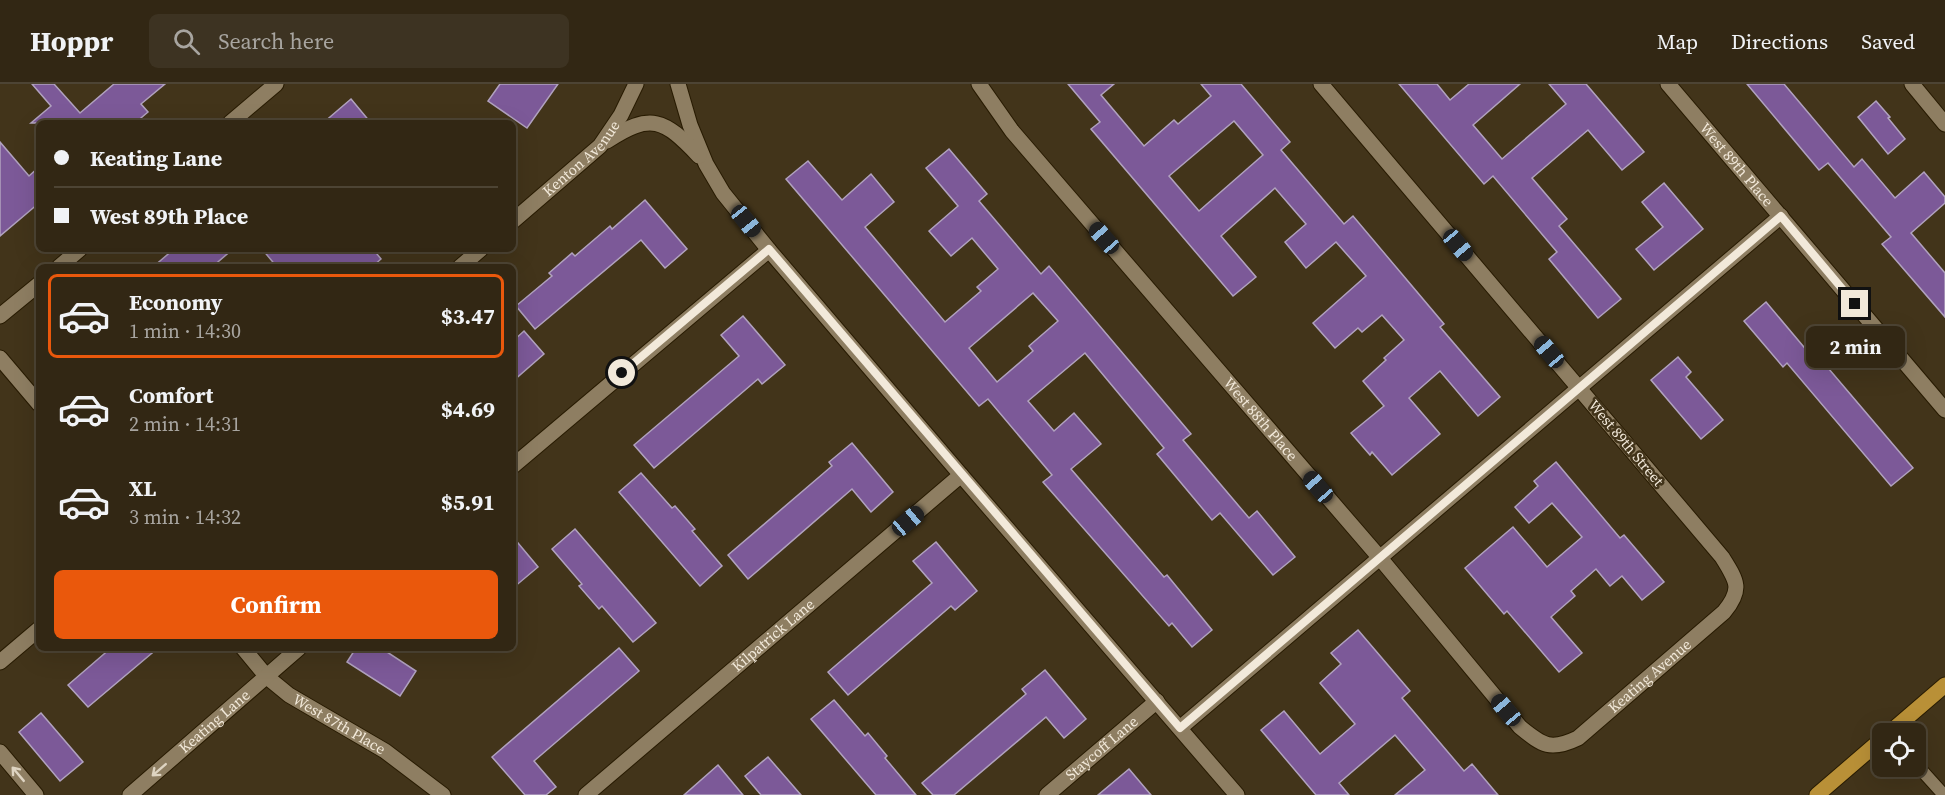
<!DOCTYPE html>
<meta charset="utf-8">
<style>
:root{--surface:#322714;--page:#3d3322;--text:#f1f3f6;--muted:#a8a5a0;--line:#4d4434;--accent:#ea580c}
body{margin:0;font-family:"Source Serif 4",serif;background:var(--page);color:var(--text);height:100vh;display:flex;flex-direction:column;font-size:22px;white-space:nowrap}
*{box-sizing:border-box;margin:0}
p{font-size:20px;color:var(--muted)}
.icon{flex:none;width:33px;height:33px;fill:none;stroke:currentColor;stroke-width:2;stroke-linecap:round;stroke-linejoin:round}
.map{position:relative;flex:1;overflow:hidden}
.panel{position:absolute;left:36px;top:180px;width:480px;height:387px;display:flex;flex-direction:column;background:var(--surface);border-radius:9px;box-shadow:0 6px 24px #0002,0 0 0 2px var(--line)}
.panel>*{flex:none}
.top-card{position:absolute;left:36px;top:36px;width:480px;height:132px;border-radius:9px;box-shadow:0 6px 24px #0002,0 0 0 2px var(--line);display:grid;align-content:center;height:132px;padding:0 18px;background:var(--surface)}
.controls{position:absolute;left:1872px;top:639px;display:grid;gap:12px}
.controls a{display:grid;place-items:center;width:54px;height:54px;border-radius:9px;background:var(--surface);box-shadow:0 6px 24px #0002,0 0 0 2px var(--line);font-size:30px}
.end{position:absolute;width:27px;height:27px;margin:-14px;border:8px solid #f2e9da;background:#111;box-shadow:0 0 0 3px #111}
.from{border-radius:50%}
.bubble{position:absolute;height:42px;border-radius:9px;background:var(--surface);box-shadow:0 6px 24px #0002,0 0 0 2px var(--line);font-size:20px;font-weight:700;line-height:42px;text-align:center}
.car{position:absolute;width:18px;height:36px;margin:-18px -9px;border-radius:8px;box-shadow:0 0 4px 2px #0007;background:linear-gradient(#222 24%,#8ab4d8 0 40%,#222 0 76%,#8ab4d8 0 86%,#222 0)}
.top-card b{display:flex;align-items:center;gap:21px;height:57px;font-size:22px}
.top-card b+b{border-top:2px solid var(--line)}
.top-card i{width:15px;height:15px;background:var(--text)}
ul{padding:10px 0 0;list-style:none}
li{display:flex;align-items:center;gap:18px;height:84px;margin:0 12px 9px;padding:0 6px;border:3px solid transparent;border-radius:9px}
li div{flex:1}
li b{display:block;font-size:22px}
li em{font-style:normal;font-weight:700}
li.on{border-color:var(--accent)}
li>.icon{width:54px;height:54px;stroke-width:1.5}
.primary-button{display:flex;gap:12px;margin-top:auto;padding:12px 18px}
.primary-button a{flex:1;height:69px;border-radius:9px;background:var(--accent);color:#fff;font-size:24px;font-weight:700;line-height:69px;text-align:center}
header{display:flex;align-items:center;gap:36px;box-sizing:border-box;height:84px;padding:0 30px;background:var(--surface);border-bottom:2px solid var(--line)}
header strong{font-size:28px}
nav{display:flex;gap:33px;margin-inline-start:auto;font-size:21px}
.search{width:420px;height:54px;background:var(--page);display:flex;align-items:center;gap:15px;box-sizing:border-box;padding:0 21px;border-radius:9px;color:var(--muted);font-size:22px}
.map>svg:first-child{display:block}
.building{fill:#7c5998;stroke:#b1a2bf;stroke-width:1.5;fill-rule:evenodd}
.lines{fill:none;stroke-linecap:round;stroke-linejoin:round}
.service-casing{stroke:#281b02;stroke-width:14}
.minor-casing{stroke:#281b02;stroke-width:17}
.primary-casing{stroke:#281b02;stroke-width:17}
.service{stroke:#8e7e62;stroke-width:12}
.minor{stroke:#8e7e62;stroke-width:15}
.primary{stroke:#b99037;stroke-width:15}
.oneway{stroke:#ded4c2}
.route{stroke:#f2e9da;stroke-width:8}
.labels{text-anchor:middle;stroke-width:5;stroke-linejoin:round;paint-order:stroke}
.street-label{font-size:15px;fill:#f2e9da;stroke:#42341a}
</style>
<header>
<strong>Hoppr</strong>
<div class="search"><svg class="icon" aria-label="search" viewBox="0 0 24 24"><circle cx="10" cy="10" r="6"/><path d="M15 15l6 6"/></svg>Search here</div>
<nav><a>Map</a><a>Directions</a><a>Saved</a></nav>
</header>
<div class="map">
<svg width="1945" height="711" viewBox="0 0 1945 711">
<rect width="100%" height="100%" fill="#42341a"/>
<!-- building -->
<g class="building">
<path d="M32,0h22l26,29 34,-29h51l-24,20 7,8 -13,11h-104l20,-17z"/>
<path d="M500,0h58l-31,44 -39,-27z"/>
<path d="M1068,0h46l-13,11 43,51 30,-26 4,4 33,-28 -10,-12h40l49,58 -9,8 63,74 9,-8 91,108 -4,3 60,70 -22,19 -38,-45 -31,27 31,36 -48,41 -20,-23 -2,3 -19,-22 33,-27 -21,-25 23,-21 -2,-2 20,-18 -22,-25 -20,17 -4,-4 -23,20 -22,-25 53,-47 -30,-34 -30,26 -21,-26 21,-18 -31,-36 -54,48 35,41 -23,19 -142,-167 9,-7zM1234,37l29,34 -64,56 -30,-35z"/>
<path d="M1399,0h38l13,16 19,-16h51l-47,41 29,34 64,-55 -17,-20h37l58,68 -22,18 -34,-40 -56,48 35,41 -8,7 62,73 -23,19 -49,-59 8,-7 -64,-76 -9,8z"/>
<path d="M1747,0h37l70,83 8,-8 33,39 29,-26 21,25v6l-34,30 34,40v44l-63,-73 9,-7 -63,-74 -9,7z"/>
<path d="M351,15l20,24h-48z"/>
<path d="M1876,17l14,16 -2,1 17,21 -17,15 -30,-37z"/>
<path d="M0,58l29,34 10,-9v36l-39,33z"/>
<path d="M949,65l38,45 -8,7 62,73 8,-8 142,168 -8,6 66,78 8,-7 38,46 -22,18 -53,-62 -8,7 -55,-66 7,-6 -79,-95 -57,48 26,30 20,-18 27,31 -30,25 93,108 3,-2 45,55 -20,17 -20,-24 -3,3 -126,-144 9,-7 -64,-76 -9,7 -193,-227 22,-18 34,39 29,-26 23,28 -29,25 80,95 36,-31 -4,-4 21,-18 -26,-31 -21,18 -22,-25 29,-25 -32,-38zM1033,209l25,28 -29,25 4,5 -36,31 -28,-34z"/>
<path d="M1664,99l39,46 -49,41 -18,-21 27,-22 -21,-25z"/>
<path d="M645,116l42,49 -22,19 -24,-28 -106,89 -19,-23 36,-30 -3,-3 23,-20 3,3 35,-30 2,3z"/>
<path d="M174,165h59l-21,18h-59z"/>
<path d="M262,165h111l8,10 -9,8h-95z"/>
<path d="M1766,218l53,63 4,-3 90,106 -22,18 -104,-123 -4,4 -39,-46z"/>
<path d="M743,232l42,49 -23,19 -4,-5 -104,89 -20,-23 105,-89 -18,-21z"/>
<path d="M524,247l20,23 -31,27v-40z"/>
<path d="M1678,273l13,15 -5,5 37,43 -22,19 -50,-59z"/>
<path d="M852,359l41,49 -22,20 -19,-23 -104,90 -20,-24 104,-89 -3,-4z"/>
<path d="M1556,378l64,76 4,-3 40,47 -22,18 -20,-24 -12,10 -14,-17 -25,22 4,5 -24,21 31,36 -23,19 -52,-61 -3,3 -39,-46 48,-41 34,40 35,-30 -30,-34 -23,20 -14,-16 23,-21 -4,-5z"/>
<path d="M641,389l31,35 3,-2 20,23 -3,2 30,35 -22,20 -81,-94z"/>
<path d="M575,445l81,94 -23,19 -31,-36 -3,3 -20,-23 3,-2 -30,-35z"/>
<path d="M513,453l25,30 -25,21z"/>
<path d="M936,458l41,49 -22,19 -4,-4 -103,89 -20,-23 104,-89 -19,-22z"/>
<path d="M1358,546l52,61 -8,7 62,73 8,-7 26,31h-103l30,-25 -30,-35 -56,48 10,12h-33l-55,-65 23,-19 36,43 35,-30 -35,-41 21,-19 -10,-11z"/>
<path d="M111,564h47l-70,59 -20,-22z"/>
<path d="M356,564h25l35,23 -16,25 -53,-34z"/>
<path d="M619,564l20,23 -105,90 22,26 -10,8h-21l-33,-38z"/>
<path d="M1045,586l41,49 -22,19 -18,-21 -92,78h-21l-11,-12 104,-89 -4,-5z"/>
<path d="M834,616l31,36 3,-3 19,23 -2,2 31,37h-40l-65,-76z"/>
<path d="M41,629l42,49 -23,19 -41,-49z"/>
<path d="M768,673l33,38h-40l-16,-19z"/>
<path d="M718,681l25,30h-59z"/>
<path d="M1129,685l22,26h-53z"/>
</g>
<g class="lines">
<defs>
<path id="service" d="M1916,680l28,31"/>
<g id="minor">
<path d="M678,0l12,41 16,39 17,29 46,57 192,225 276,320"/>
<path id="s1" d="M979,0l33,47 368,427 140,169c23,19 31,24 58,11l146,-126c19,-23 13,-31 -2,-55l-401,-473"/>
<path id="s2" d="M1668,0l277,326"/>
<path d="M1912,0l33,40"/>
<path d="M230,39l46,-39"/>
<path d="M607,57c44,-29 57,-22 92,15"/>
<path id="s3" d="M513,137l87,-75 21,-31 15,-31"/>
<path d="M59,183l21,-18"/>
<path d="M460,183l21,-18"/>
<path d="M0,232l39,-32"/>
<path d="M0,274l39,46"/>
<path d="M513,382l256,-216"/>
<path id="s4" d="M243,564l24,29 22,18 96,56 58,44"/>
<path d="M0,578l39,-33"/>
<path d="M1180,644l601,-512"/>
<path d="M0,668l36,43"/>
<path id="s5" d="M130,711l169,-147"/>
<path id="s6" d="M586,711l375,-320"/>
<path id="s7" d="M1047,711l110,-94"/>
</g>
<g id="primary">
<path d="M1888,650l57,-49"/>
<path d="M1817,711l65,-56"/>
</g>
</defs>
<!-- service casing -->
<use href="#service" class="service-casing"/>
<!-- minor casing -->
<use href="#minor" class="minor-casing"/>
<!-- primary casing -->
<use href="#primary" class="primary-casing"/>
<!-- service -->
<use href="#service" class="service"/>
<!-- minor -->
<use href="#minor" class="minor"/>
<!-- primary -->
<use href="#primary" class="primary"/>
</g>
<!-- one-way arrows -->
<defs><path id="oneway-shaft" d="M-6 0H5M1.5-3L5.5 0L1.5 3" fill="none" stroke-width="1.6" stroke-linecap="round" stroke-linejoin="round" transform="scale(1.5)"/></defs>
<g class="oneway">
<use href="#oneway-shaft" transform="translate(159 686) rotate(139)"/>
<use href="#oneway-shaft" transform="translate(18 690) rotate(-130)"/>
</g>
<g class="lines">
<!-- route -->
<path class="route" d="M622,289l147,-124 411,479 601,-512 74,88"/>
</g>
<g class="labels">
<!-- street labels -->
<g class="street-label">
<text dy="5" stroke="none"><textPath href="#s3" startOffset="93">Kenton Avenue</textPath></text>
<text dy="5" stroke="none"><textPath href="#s2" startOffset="106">West 89th Place</textPath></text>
<text dy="5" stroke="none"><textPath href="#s1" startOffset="438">West 88th Place</textPath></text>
<text transform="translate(1626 359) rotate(50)" y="5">West 89th Street</text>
<text dy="5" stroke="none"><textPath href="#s6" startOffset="246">Kilpatrick Lane</textPath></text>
<text dy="5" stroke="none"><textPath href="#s1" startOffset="1000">Keating Avenue</textPath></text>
<text dy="5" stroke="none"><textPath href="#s5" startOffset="112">Keating Lane</textPath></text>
<text dy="5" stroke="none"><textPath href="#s4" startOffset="124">West 87th Place</textPath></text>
<text dy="5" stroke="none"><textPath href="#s7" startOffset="72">Staycoff Lane</textPath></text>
</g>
</g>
</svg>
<div class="controls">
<a><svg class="icon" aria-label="locate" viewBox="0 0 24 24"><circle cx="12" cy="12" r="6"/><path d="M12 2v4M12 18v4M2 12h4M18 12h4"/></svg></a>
</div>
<i class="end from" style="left:622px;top:289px"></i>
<i class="end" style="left:1855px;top:220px"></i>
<div class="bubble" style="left:1806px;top:242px;width:99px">2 min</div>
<i class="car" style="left:746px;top:137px;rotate:141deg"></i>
<i class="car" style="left:1104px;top:154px;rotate:319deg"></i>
<i class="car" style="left:1458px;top:161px;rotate:140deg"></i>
<i class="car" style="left:1549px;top:268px;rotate:320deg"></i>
<i class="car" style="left:1318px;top:403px;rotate:319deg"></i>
<i class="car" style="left:908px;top:437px;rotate:50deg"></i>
<i class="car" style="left:1506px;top:626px;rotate:320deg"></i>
<div class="top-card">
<b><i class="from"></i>Keating Lane</b>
<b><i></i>West 89th Place</b>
</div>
<section class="panel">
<ul>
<li class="on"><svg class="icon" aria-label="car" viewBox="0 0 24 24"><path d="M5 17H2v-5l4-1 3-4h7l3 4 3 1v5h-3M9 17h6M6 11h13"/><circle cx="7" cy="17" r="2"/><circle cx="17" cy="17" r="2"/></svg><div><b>Economy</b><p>1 min · 14:30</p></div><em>$3.47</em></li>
<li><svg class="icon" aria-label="car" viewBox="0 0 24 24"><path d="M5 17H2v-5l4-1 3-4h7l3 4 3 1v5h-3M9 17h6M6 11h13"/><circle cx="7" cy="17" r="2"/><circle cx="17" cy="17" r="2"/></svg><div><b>Comfort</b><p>2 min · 14:31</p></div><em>$4.69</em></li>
<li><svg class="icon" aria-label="car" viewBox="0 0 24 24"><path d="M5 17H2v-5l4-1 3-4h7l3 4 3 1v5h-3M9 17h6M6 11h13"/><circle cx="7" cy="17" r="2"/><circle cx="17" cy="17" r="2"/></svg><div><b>XL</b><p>3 min · 14:32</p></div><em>$5.91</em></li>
</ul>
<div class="primary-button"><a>Confirm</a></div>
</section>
</div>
